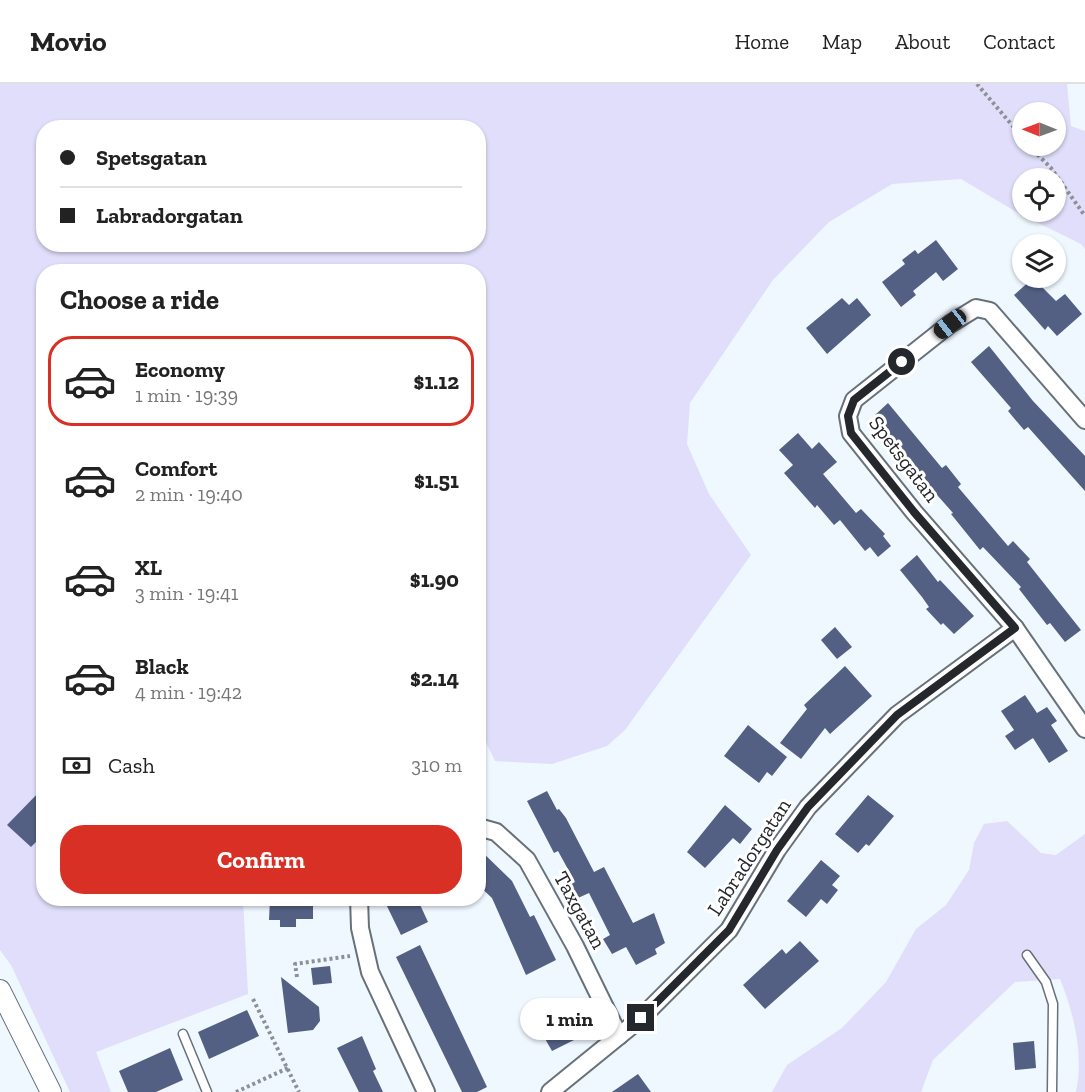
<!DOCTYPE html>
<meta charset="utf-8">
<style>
:root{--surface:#fff;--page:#f2f2f2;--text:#222;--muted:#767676;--line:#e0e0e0;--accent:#d93025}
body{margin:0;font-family:"Zilla Slab",serif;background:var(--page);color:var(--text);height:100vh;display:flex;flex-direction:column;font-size:22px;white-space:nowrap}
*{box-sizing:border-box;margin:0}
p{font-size:20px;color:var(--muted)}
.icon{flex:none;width:33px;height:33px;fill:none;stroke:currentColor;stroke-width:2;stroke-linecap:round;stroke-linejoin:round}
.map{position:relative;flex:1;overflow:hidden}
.sheet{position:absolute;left:36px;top:180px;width:450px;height:642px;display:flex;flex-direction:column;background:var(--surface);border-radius:24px;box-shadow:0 2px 4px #0004}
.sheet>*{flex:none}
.top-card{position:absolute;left:36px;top:36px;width:450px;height:132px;border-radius:24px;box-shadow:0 2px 4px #0004;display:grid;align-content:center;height:132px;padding:0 24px;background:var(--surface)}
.needle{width:39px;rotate:271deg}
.fabs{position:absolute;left:1012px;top:18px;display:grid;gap:12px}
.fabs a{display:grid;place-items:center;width:54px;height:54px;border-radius:50%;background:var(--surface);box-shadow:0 2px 4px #0004;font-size:30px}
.end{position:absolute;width:27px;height:27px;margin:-14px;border:8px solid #24272b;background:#fff;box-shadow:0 0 0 3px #fff}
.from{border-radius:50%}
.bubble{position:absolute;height:42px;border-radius:21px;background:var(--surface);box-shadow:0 2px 4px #0004;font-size:20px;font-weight:700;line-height:42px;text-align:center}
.car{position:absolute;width:18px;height:36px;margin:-18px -9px;border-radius:8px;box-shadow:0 0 4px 2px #0007;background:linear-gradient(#222 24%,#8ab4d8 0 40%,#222 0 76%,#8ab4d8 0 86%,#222 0)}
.top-card b{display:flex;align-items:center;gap:21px;height:57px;font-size:22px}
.top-card b+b{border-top:2px solid var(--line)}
.top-card i{width:15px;height:15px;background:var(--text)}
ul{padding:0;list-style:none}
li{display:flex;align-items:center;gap:18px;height:90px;margin:0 12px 9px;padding:0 12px;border:3px solid transparent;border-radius:24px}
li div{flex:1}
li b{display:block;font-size:22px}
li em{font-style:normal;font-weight:700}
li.on{border-color:var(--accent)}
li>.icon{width:54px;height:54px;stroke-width:1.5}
h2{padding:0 24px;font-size:27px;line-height:72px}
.pay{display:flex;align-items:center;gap:15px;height:66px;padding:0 24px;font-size:22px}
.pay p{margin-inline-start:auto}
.cta{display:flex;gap:12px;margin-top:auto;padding:12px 24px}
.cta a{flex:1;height:69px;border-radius:24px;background:var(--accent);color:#fff;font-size:24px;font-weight:700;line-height:69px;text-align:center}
header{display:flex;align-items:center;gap:36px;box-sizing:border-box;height:84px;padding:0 30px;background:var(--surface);border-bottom:2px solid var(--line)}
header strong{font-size:28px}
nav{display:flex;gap:33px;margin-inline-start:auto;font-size:21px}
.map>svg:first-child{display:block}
.green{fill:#e0defa;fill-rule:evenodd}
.building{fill:#536083}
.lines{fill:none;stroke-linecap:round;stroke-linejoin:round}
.service-casing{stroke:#687179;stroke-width:11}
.minor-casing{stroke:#687179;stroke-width:20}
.tertiary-casing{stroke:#687179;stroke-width:22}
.path{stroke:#8b9197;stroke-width:4;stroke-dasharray:3 3;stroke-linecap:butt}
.service{stroke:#fff;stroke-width:8}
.minor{stroke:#fff;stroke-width:16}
.tertiary{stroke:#fff;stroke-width:20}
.route{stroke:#24272b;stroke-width:8}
.labels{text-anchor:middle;stroke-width:6;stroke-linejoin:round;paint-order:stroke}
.street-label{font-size:21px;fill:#24272b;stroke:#fff}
</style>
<header>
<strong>Movio</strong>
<nav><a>Home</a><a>Map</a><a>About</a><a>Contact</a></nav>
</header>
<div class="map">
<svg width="1085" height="1008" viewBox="0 0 1085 1008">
<rect width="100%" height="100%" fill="#eff7ff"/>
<!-- green -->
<g class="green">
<path d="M0,0h1067l4,42 14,5v118l-4,-5 -63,-31 -57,-34 -69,5 -63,38 -57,59 -82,122 -3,41 22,50 42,61 -126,175 -18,16 -55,18 -57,-3 -16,-33 -1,-456h-434v626l199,1 5,95 -152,58 15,40h-41l-59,-127 -11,-15zM1023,28h33v34h-33zM44,44h434v116h-434zM1023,94h33v34h-33z"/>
<path d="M1007,737l34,32 15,2 29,-21v258h-9c8,-38 -2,-78 -16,-113l-45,3 -82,78 -12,32h-149l15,-27 55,-37 44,-46 30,-53 30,-24 23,-35 5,-27 10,-19z"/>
</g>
<!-- building -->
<g class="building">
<path d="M936,156l22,29 -15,12 -7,-9 -23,19 3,4 -15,12 -19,-25 23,-18 -3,-4 13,-10 3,4z"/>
<path d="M1033,194l23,23 9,-7 17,20 -25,22 -9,-10 -3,4 -31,-35z"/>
<path d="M842,214l7,7 8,-7 14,17 -44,39 -21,-26z"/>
<path d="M989,262l44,55 52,55v35l-57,-64 -4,3 -16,-19 3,-3 -40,-46z"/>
<path d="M888,319l54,65 4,-3 15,19 -3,3 50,59 5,-5 17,18 -3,3 54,68 -16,12 -15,-19 -3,2 -28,-36 2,-2 -38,-40 -3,3 -29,-36 2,-1 -68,-77 4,-4 -14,-17z"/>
<path d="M798,349l14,16 7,-7 18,20 -14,12 33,39 5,-4 24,25 -2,2 8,10 -13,11 -8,-10 -5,4 -25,-31 -6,5 -17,-20 -2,3 -31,-35 9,-8 -14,-15z"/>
<path d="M917,471l21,27 2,-2 34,36 -20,18 -11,-11 -2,2 -15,-16 3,-2 -7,-10 -22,-27z"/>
<path d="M835,543l17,20 -15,12 -16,-19z"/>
<path d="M845,582l27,30 -42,38 -5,-6 -24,31 -21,-16 27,-34 -3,-4z"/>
<path d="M1025,611l12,18 10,-6 10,14 -6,4 17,26 -19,12 -16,-25 -18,12 -10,-14 9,-6 -13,-19z"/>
<path d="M748,641l39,32 -15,19 -5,-4 -8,11 -35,-27z"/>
<path d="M44,703v47l-13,13 -24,-22z"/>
<path d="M547,707l10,19 2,-1 7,9 28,54 10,-5 29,56 21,-10 11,30 -10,6 2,5 -21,11 -10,-18 -14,7 -9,-15 7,-4 -21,-42 -11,5 -7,-14 4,-2 -17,-31 -4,2 -27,-52z"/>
<path d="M868,711l26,21 -25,30 -3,-2 -8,9 -23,-19z"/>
<path d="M725,721l27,24 -12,15 -7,-6 -28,30 -18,-16z"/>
<path d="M478,764l34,33 18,36 4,-2 22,45 -30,15 -34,-77 -14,-13z"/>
<path d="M821,776l19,16 -8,9 6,5 -11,14 -6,-5 -15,18 -19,-16z"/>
<path d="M270,814h43v21h-17v8h-16v-7h-11z"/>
<path d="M383,814h34l11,24 -27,13z"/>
<path d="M800,857l19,20 -54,48 -22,-24 39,-36 4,5z"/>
<path d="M420,861l67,142 -10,5h-15l-66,-135z"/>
<path d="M330,882l2,17 -19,2 -2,-17z"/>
<path d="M281,893l38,30 1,14 -7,9 -25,3z"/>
<path d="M559,914l9,3 14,35 -30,15 -21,-37z"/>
<path d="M247,926l12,26 -50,23 -11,-27z"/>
<path d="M362,952l14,33 -3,2 10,21h-24l-22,-44z"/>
<path d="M1034,957l2,27 -21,2 -2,-27z"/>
<path d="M170,964l13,32 -27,12h-28l-9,-21z"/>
<path d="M638,990l13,18h-39z"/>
</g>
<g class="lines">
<defs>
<g id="service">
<path d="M1027,871l19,27 7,22 -1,88"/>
<path d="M183,950l24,58"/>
</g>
<g id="minor">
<path d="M1085,336l-95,-109 -14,-3 -26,16 -96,76 -6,16 3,17 63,79 101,116 70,101"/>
<path d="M478,743l18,5 31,28 48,86 44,90"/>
<path d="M359,814l1,30 10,44 56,120"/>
<path d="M550,1008l91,-74 88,-88 48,-80 31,-43 89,-92 118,-87"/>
</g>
<path id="tertiary" d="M0,906l51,102"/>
</defs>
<!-- service casing -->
<use href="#service" class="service-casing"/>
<!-- minor casing -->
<use href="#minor" class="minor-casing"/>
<!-- tertiary casing -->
<use href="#tertiary" class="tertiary-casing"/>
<!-- path -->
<g class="path">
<path d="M977,0l46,54"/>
<path d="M1029,62l22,22 34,48"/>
<path d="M297,893l-2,-13 55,-8"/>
<path d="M253,915l46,93"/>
<path d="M236,1008l52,-24"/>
</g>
<!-- service -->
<use href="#service" class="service"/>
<!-- minor -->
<use href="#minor" class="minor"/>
<!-- tertiary -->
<use href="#tertiary" class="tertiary"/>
</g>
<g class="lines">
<!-- route -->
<path class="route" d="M641,934l88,-88 48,-80 31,-43 89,-92 118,-87 -101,-116 -63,-79 -3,-17 6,-16 48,-38"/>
</g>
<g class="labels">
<!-- street labels -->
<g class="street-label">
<text transform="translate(904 375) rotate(53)" y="7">Spetsgatan</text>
<text transform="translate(749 773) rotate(-57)" y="7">Labradorgatan</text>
<text transform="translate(580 826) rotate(61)" y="7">Taxgatan</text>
</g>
</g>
</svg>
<div class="fabs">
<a><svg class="needle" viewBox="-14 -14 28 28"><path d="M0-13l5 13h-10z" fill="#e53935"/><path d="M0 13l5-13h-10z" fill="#767676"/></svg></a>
<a><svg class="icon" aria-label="locate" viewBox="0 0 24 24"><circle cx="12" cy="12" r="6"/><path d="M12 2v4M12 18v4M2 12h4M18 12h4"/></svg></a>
<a><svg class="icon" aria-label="layers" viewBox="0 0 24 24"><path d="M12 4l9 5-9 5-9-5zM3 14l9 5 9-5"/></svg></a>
</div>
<i class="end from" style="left:902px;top:278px"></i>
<i class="end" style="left:641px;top:934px"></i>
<div class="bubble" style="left:520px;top:914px;width:99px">1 min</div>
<i class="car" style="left:950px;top:240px;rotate:232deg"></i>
<div class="top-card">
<b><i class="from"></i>Spetsgatan</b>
<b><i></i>Labradorgatan</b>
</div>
<section class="sheet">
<h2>Choose a ride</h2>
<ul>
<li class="on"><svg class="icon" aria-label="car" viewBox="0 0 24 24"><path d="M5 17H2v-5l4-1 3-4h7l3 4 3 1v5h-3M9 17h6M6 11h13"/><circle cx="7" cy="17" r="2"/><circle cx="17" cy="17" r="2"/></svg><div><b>Economy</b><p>1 min · 19:39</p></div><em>$1.12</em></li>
<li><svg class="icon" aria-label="car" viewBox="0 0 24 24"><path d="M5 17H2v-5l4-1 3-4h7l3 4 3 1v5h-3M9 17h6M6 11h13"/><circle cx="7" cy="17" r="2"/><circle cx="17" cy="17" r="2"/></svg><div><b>Comfort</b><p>2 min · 19:40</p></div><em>$1.51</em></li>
<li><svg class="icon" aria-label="car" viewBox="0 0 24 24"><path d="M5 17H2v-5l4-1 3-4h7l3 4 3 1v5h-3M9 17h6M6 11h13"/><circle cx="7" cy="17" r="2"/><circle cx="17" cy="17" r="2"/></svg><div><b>XL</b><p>3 min · 19:41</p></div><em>$1.90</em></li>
<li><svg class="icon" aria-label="car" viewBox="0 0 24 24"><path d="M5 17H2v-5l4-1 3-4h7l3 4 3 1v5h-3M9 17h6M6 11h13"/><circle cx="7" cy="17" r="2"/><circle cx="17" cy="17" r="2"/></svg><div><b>Black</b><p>4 min · 19:42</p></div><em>$2.14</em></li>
</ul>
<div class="pay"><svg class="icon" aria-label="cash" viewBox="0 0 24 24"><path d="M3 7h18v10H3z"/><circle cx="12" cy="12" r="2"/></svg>Cash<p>310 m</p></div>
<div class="cta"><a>Confirm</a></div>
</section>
</div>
